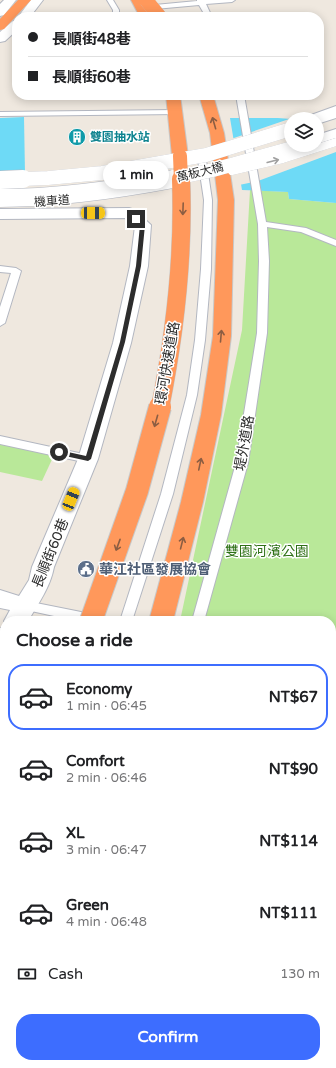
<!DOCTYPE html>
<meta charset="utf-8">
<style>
:root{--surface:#fff;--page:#f2f2f2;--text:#202124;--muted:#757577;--line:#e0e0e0;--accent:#3d6dff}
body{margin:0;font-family:"Varela Round","Noto Sans TC",sans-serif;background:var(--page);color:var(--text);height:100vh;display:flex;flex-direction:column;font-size:15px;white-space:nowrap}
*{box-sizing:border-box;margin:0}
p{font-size:13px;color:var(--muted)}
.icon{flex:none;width:22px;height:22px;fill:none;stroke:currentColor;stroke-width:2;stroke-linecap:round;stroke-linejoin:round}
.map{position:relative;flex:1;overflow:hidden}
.details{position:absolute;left:0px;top:616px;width:336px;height:452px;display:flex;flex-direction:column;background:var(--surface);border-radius:16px 16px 0 0;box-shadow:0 2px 10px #0003}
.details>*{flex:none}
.hud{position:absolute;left:12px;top:12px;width:312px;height:88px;border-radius:16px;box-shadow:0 2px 10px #0003;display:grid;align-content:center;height:88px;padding:0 16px;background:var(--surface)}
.buttons{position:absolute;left:284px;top:112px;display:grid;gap:8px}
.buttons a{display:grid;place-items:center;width:40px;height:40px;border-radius:50%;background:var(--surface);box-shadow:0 2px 10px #0003;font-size:20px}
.end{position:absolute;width:18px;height:18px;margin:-9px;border:5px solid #2d2d2d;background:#fff;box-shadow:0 0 0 2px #fff}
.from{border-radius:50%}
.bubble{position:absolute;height:28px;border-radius:14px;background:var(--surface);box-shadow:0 2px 10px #0003;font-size:13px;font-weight:700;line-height:28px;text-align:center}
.car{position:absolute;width:12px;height:24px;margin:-12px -6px;border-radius:5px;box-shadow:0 0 3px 1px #0007;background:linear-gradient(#f5c518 24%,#345 0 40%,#f5c518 0 76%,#345 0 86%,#f5c518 0)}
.hud b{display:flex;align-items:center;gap:14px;height:38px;font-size:15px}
.hud b+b{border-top:1px solid var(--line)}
.hud i{width:10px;height:10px;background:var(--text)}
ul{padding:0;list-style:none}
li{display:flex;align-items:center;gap:12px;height:66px;margin:0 8px 6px;padding:0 8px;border:2px solid transparent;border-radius:16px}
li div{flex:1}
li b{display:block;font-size:15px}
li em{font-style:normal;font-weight:700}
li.on{border-color:var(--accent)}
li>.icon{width:36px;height:36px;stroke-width:1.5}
h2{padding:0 16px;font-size:18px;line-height:48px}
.pay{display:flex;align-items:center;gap:10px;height:44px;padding:0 16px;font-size:15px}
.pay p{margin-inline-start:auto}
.cta{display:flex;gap:8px;margin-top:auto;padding:8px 16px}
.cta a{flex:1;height:46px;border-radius:16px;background:var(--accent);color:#fff;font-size:16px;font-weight:700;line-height:46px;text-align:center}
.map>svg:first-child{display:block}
.green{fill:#b9e899}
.water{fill:#6edaf6}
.pier{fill:#efe8df}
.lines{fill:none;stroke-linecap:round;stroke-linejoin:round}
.lane-casing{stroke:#b3b7c1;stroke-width:2}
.street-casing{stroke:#b3b7c1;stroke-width:2}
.secondary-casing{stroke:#b3b7c1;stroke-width:2}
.highway-casing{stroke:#c8c8c8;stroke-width:2}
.lane{fill:#fff;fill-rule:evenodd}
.street{fill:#fff;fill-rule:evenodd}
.secondary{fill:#fff;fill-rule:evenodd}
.highway{fill:#ff985b;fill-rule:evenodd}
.lane-bridge-casing{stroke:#b3b7c1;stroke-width:8;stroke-linecap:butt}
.secondary-bridge-far1-casing{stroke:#b3b7c1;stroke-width:14;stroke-linecap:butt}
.secondary-bridge-casing{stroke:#b3b7c1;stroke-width:19;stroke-linecap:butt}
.highway-bridge-far2-casing{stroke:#c8c8c8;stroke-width:14;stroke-linecap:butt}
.highway-bridge-far1-casing{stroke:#c8c8c8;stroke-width:19;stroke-linecap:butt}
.highway-bridge-casing{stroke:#c8c8c8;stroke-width:24;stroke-linecap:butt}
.lane-bridge{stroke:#fff;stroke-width:8}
.secondary-bridge-far1{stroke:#fff;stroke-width:14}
.secondary-bridge{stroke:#fff;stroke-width:18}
.highway-bridge-far2{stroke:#ff985b;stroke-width:14}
.highway-bridge-far1{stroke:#ff985b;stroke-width:18}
.highway-bridge{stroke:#ff985b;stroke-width:22}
.oneway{stroke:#8c5d42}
.oneway2{stroke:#a0a0a0}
.route{fill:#2d2d2d}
.labels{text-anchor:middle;stroke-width:3;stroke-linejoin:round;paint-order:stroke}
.far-culture-label{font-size:12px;font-weight:bold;fill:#0d838f;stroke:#fff;text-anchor:start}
.far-street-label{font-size:12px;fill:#2d2d2d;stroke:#fff}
.street-label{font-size:14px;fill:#2d2d2d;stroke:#fff}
.park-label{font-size:14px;fill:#2f7117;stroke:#fff}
.service-label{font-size:14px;font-weight:bold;fill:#4e5e75;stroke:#fff;text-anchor:start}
</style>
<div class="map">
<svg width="336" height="1068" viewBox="0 0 336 1068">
<rect width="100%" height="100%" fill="#efe8df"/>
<!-- green -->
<g class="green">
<path d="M250,190l38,2 1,7 47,4v865h-336v-13l5,-10v18h326v-442h-151l62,-291z"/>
<path d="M0,441l55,12 -13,28 -42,-9z"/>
</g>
<!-- water -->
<g class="water">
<path d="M24,117l1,57h-25v-56z"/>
<path d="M230,118h48l13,1v26h26l19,-19v77l-47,-4 -1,-7 -46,-2z"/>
</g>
<!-- pier -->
<path class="pier" d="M292,118l-1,27h26v-24l19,3v28l-78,29 -19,4 -8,-46z"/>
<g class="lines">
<defs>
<g id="lane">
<path d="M107,0h6l6,10v7h-6v-7z"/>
<path d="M197,0h38l-3,2 -26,2 6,13h-6l-7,-12 -55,5 -3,-2 3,-2 53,-5z"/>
<path d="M236,95h8l22,127 40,6 30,12v6l-35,-14 -34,-5 2,34 -2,72 -19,130 -44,158h-12l44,-158 21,-130 2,-72 -1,-37z"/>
<path d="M336,106v5l-24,8h-12z"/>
<path d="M176,110l4,2 -1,2 -179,2v-4z"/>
<path d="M199,158h3l4,2 6,40 -1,69 -6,71 -8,55 -24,99 -41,127h-12l41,-127 26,-99 8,-55 6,-71 3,-69 -6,-40z"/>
<path d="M0,266l16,2 5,3 -16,52 -5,3v-19l11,-34 -11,-1z"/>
<path d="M0,436l88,19 4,1 2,3 -2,3 -4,1 -88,-19z"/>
<path d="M26,601l70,14 5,2 1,3 -25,1 -55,-12 -2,-3 2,-3z"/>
<path d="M331,720l5,1v12l-5,-1z"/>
<path d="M5,887v23l-5,2v-23z"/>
</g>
<g id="street">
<path d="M129,208l6,2 16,15 -3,41 -17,77 -33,116 -44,108c-4,21 -16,37 -26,54h-23v1l-1,-1 6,-11 -10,-2v-18l19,6 10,-16 3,-13 46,-108 35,-116 17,-77 5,-40 -10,-8 -125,1v-10z"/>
<path d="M5,627v23l-5,1v-23z"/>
</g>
<g id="secondary">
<path d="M4,0h12l-12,15 -4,1v-12z"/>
<path d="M31,0h12l-13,17h-12z"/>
<path d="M17,20v10l-12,11 -5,1v-10l13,-11z"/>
<path d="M336,109v9l-19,6v-5h-6l1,-2z"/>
<path d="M336,129v9l-19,6v-9z"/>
</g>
<g id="highway">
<path d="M18,0h13l-27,29 -4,1v-11z"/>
<path d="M131,0h12l9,17h-12z"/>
<path d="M166,95h14l8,61 -3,3 -5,2 -5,-2 -3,-3z"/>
<path d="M199,95h14l11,38 10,67 -3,136 -10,79 -18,87 -30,119h-24l32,-119 20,-87 12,-79 5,-136 -8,-67z"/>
<path d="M5,799v31l-5,2v-31z"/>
<path d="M5,971v38l-5,2v-38z"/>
<path d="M5,1058v5h30l-2,5h-32z"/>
</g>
</defs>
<!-- lane casing -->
<use href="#lane" class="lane-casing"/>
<!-- street casing -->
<use href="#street" class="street-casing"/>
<!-- secondary casing -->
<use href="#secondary" class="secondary-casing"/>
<!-- highway casing -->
<use href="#highway" class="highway-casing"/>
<!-- lane -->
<use href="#lane" class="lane"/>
<!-- street -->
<use href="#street" class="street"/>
<!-- secondary -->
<use href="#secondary" class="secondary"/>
<!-- highway -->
<use href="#highway" class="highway"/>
<defs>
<path id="lane-bridge" d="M232,171l51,-12 53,-17"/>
<g id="secondary-bridge-far1">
<path d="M0,180l48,-2 54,-5 104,-18 85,-26"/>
<path d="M168,180l45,-10 90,-25"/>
</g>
<g id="secondary-bridge">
<path d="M0,180l23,-1"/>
<path d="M0,198c59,0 115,-8 173,-19"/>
</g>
<g id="highway-bridge-far2">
<path d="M146,0l14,17"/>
<path d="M180,156l1,24"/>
</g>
<path id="highway-bridge-far1" d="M160,408c15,-75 24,-152 21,-229"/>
<path id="highway-bridge" d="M91,621l46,-130 23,-84"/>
</defs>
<!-- lane-bridge casing -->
<use href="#lane-bridge" class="lane-bridge-casing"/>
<!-- secondary-bridge-far1 casing -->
<use href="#secondary-bridge-far1" class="secondary-bridge-far1-casing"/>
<!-- secondary-bridge casing -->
<use href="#secondary-bridge" class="secondary-bridge-casing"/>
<!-- highway-bridge-far2 casing -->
<use href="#highway-bridge-far2" class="highway-bridge-far2-casing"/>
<!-- highway-bridge-far1 casing -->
<use href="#highway-bridge-far1" class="highway-bridge-far1-casing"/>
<!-- highway-bridge casing -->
<use href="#highway-bridge" class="highway-bridge-casing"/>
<!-- lane-bridge -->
<use href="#lane-bridge" class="lane-bridge"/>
<!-- secondary-bridge-far1 -->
<use href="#secondary-bridge-far1" class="secondary-bridge-far1"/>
<!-- secondary-bridge -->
<use href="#secondary-bridge" class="secondary-bridge"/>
<!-- highway-bridge-far2 -->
<use href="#highway-bridge-far2" class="highway-bridge-far2"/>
<!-- highway-bridge-far1 -->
<use href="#highway-bridge-far1" class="highway-bridge-far1"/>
<!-- highway-bridge -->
<use href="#highway-bridge" class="highway-bridge"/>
</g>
<!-- one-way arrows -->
<defs><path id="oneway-shaft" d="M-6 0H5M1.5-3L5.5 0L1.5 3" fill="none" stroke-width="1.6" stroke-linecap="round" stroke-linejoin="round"/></defs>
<g class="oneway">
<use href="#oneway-shaft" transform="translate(214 123) rotate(-106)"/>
<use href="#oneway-shaft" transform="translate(183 209) rotate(92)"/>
<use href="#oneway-shaft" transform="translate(221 336) rotate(-85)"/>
<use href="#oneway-shaft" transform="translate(156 421) rotate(106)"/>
<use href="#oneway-shaft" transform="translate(200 464) rotate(-78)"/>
<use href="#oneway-shaft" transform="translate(182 543) rotate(-76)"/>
<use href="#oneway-shaft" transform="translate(118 545) rotate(110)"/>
</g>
<use class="oneway2" href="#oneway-shaft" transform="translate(273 161) rotate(-14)"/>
<!-- route -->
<path class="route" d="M134,218h4l7,7 -4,41 -16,76 -34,117 -3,2 -32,-7v-2l3,-2 27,6 34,-114 16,-76 4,-41 -6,-5z"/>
<!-- icons -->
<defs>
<symbol id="building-disc" viewBox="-11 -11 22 22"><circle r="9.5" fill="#0f9aa8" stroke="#fff"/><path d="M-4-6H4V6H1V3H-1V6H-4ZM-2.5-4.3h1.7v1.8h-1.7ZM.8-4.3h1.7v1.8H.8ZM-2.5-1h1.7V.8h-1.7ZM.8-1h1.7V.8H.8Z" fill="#fff"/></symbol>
<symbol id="civic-disc" viewBox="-11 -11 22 22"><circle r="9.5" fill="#5c6f8a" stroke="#fff"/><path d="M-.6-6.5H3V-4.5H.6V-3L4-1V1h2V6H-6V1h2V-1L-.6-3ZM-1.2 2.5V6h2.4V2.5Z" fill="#fff"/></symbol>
</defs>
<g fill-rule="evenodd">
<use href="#building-disc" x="67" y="127" width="20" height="20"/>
<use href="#civic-disc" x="76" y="559" width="20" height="20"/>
</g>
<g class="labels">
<!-- far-culture labels -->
<g class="far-culture-label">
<text x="90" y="141">雙園抽水站</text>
</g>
<!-- far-street labels -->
<g class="far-street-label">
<text transform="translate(200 172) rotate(-14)" y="4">萬板大橋</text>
<text transform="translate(52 201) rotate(-4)" y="4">機車道</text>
</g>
<!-- street labels -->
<g class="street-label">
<text transform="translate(167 363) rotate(-80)" y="5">環河快速道路</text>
<text transform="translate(244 443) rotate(-80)" y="5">堤外道路</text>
<text transform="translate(50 553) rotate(-68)" y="5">長順街60巷</text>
</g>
<!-- park labels -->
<g class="park-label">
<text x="267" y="556">雙園河濱公園</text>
</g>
<!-- service labels -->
<g class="service-label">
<text x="99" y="574">華江社區發展協會</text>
</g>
</g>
</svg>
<div class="buttons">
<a><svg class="icon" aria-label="layers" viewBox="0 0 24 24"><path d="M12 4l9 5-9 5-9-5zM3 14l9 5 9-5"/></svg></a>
</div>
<i class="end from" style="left:59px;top:452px"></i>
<i class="end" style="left:136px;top:219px"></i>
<div class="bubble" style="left:103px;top:161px;width:66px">1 min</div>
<i class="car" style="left:93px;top:213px;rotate:90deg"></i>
<i class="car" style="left:71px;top:499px;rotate:22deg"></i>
<div class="hud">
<b><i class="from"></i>長順街48巷</b>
<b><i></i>長順街60巷</b>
</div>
<section class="details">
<h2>Choose a ride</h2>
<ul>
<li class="on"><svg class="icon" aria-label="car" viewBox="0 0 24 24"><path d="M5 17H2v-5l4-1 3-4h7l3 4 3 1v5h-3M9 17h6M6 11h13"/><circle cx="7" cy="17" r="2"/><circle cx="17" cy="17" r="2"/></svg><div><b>Economy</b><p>1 min · 06:45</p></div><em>NT$67</em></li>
<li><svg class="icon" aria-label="car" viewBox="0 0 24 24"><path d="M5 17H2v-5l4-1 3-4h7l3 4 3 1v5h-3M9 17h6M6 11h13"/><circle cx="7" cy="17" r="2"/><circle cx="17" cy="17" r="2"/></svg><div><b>Comfort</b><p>2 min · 06:46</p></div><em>NT$90</em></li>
<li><svg class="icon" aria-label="car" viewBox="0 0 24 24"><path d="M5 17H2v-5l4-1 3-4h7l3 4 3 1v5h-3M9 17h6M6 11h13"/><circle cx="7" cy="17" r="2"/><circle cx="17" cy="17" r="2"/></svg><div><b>XL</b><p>3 min · 06:47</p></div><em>NT$114</em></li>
<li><svg class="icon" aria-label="car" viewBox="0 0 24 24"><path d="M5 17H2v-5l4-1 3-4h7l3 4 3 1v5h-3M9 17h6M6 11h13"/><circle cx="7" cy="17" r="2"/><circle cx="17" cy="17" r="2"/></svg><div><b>Green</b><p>4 min · 06:48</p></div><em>NT$111</em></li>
</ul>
<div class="pay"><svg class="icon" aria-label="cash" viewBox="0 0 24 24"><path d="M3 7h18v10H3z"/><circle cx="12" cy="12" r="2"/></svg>Cash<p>130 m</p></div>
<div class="cta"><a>Confirm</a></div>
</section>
</div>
